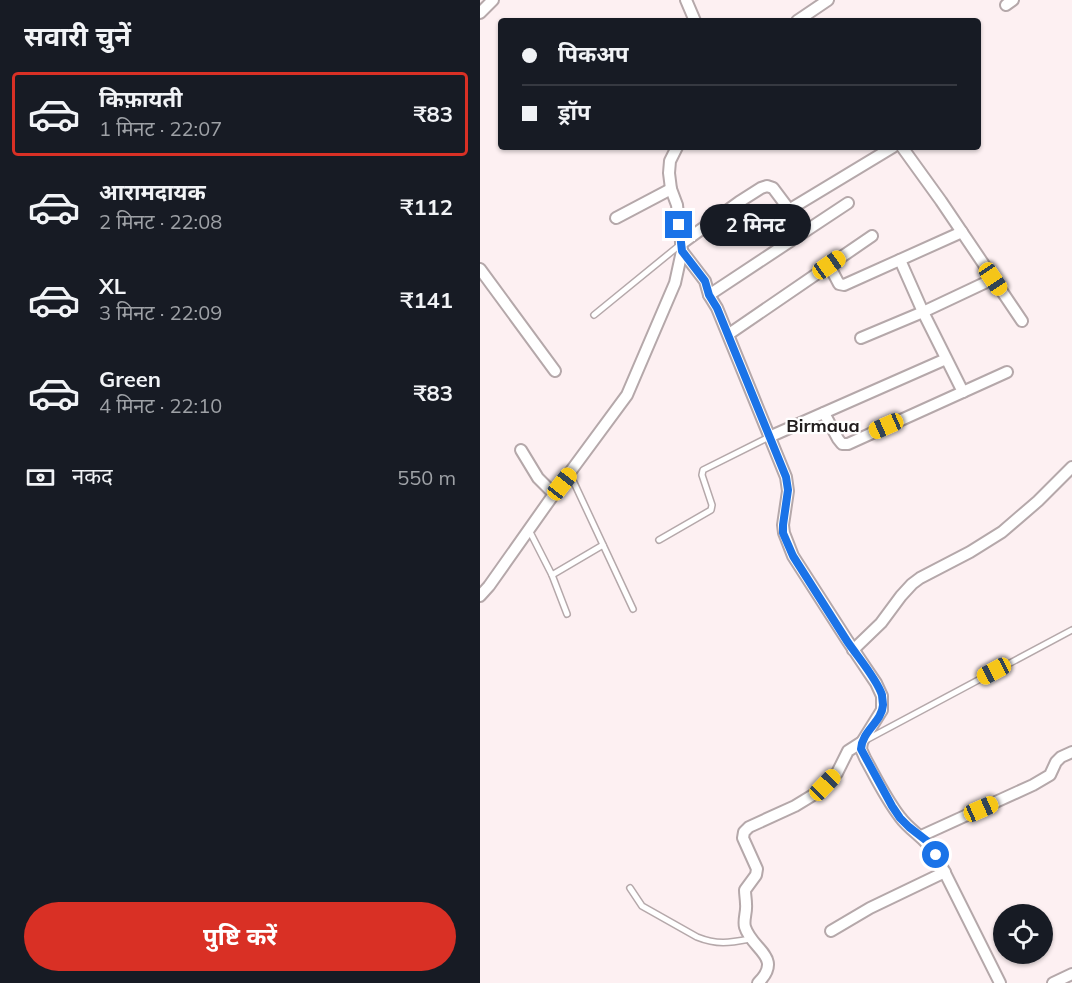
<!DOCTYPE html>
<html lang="hi">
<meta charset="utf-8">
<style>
:root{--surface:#171b24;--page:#20242c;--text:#f1f3f6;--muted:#9ea1a6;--line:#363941;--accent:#d93025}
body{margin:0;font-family:Mulish,"Noto Sans Devanagari",sans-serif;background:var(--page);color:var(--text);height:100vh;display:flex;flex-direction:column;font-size:22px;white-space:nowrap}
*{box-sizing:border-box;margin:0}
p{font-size:20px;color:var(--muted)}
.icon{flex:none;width:33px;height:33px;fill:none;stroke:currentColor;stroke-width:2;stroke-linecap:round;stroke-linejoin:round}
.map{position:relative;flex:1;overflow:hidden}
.panel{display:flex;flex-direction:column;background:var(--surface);width:480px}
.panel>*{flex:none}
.guide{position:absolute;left:18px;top:18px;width:483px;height:132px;border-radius:6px;box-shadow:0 2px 4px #0004;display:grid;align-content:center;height:132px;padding:0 24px;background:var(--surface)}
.controls{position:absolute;left:513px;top:904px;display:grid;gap:12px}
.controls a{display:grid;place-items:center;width:60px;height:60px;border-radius:50%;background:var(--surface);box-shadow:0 2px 4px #0004;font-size:30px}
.end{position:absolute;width:27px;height:27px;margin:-14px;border:8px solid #1a73e8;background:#fff;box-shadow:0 0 0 3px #fff}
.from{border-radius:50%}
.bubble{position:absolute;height:42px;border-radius:21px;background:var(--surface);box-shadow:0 2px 4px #0004;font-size:20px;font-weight:700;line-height:42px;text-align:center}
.car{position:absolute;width:18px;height:36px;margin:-18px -9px;border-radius:8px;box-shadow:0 0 4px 2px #0007;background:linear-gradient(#f5c518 24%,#345 0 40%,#f5c518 0 76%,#345 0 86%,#f5c518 0)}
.guide b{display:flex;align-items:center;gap:21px;height:57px;font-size:22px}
.guide b+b{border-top:2px solid var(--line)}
.guide i{width:15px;height:15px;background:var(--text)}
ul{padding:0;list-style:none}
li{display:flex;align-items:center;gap:18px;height:84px;margin:0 12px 9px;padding:0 12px;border:3px solid transparent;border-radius:6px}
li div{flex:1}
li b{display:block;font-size:22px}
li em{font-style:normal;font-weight:700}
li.on{border-color:var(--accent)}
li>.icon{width:54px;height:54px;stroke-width:1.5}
h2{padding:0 24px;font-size:27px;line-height:72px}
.pay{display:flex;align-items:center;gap:15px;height:66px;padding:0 24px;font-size:22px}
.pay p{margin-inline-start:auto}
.button{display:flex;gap:12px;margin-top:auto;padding:12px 24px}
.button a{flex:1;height:69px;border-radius:36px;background:var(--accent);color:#fff;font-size:24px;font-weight:700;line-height:69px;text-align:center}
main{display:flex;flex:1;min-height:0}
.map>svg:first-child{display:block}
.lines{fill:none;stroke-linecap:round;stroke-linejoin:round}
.service-casing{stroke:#b5a8aa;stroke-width:8}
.minor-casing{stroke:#b5a8aa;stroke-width:14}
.service{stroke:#fff;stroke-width:5}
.minor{stroke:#fff;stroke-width:10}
.route{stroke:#1a73e8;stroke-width:8}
.labels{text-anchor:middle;stroke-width:4.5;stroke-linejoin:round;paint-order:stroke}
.quarter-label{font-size:18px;font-weight:bold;fill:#221e1e;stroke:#fff}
</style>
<main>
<section class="panel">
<h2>सवारी चुनें</h2>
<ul>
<li class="on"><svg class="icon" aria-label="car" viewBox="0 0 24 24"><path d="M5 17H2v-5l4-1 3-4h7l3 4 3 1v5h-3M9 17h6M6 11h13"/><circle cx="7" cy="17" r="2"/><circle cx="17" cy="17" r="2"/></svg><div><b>किफ़ायती</b><p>1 मिनट · 22:07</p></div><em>₹83</em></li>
<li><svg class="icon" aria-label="car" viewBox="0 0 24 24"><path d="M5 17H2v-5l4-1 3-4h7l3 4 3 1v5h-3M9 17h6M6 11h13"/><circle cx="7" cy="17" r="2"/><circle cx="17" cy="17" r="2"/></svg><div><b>आरामदायक</b><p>2 मिनट · 22:08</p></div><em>₹112</em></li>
<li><svg class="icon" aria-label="car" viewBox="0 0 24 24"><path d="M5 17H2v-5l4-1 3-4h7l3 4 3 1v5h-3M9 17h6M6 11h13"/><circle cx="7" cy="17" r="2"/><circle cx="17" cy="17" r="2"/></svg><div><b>XL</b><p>3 मिनट · 22:09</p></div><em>₹141</em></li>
<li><svg class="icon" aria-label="car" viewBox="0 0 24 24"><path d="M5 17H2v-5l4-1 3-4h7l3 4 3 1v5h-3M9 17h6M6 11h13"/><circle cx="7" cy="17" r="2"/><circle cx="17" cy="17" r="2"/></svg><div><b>Green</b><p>4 मिनट · 22:10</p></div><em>₹83</em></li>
</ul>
<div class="pay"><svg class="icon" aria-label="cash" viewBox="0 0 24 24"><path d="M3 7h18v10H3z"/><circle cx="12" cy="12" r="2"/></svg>नकद<p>550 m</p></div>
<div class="button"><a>पुष्टि करें</a></div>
</section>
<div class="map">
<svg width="592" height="983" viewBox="0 0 592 983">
<rect width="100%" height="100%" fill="#fdf0f2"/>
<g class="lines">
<defs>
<g id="service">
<path d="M114,315l87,-71"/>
<path d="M90,474l63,135"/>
<path d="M49,530l23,45 15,39"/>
<path d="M179,540l52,-30 1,-5 -10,-30 1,-5 66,-33"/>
<path d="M72,575l51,-30"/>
<path d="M386,740l206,-110"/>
<path d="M150,888l12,18 55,31c20,8 32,6 53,2"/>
</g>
<g id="minor">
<path d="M206,0l9,21"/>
<path d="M526,5l7,-5"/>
<path d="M0,13l13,-13"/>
<path d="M317,21l31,-21"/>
<path d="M422,147l39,54 81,120"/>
<path d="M136,218l55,-29"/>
<path d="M201,244l58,-42 22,-14 6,-2 6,2 15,20h4l101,-61"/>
<path d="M202,251l23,30 4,14 8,13 69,169 2,14 -5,34 1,8 9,23 54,84 29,43 6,13v14l-20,32 -1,7 4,9c11,20 21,41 35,59 11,15 25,20 36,38l64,128"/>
<path d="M420,260l23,52 40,80"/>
<path d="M349,265l10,19 5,1 118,-53"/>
<path d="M0,269l75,102"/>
<path d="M229,295l139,-92"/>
<path d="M249,334l143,-98"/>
<path d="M381,338l62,-26 70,-33"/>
<path d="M344,413l14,26 4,5h6l159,-72"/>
<path d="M289,437l177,-78"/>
<path d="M41,450l17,28 16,16"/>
<path d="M0,596l9,-10 65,-92 73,-99 48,-112 7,-32 -5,-46 -6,-16 -2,-16 1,-12 7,-14"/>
<path d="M373,650l28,-27 20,-27 11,-12 8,-6 50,-26 32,-20 36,-31 34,-34"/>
<path d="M441,836l112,-51 17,-10 6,-13 5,-5 11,-5"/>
<path d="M351,931l39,-23 75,-36"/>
<path d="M278,983c26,-26 -6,-33 -13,-56 -2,-7 2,-15 1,-23 0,-5 -1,-9 -1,-14l11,-15 1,-6 -14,-31 1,-6 5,-5 46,-21 23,-14 19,-19 11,-22 14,-9"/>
<path d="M573,983l19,-9"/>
</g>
</defs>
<!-- service casing -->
<use href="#service" class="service-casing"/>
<!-- minor casing -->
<use href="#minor" class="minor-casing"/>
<!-- service -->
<use href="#service" class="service"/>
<!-- minor -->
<use href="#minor" class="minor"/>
</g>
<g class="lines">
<!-- route -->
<path class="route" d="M199,225l3,26 23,30 4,14 8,13 69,169 2,13 -5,35v8l10,23c18,28 36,57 54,85 10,15 30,38 35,54 0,1 1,9 1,10 -1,17 -21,26 -22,44l31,57 8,12 9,9 18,14 9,14"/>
</g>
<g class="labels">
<!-- quarter labels -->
<g class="quarter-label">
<text x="343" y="432">Birmaua</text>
</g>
</g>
</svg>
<div class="controls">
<a><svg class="icon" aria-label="locate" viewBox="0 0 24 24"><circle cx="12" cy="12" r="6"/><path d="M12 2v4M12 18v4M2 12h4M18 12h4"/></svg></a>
</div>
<i class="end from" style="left:456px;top:855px"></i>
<i class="end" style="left:199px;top:225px"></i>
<div class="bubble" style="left:220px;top:204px;width:111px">2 मिनट</div>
<i class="car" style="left:349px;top:265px;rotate:55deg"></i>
<i class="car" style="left:513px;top:279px;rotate:146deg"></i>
<i class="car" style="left:406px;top:426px;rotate:246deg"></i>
<i class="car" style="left:82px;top:484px;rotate:38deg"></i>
<i class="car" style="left:514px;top:671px;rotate:242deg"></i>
<i class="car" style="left:345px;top:785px;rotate:44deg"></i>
<i class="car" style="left:501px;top:809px;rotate:66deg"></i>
<div class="guide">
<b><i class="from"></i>पिकअप</b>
<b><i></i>ड्रॉप</b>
</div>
</div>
</main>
